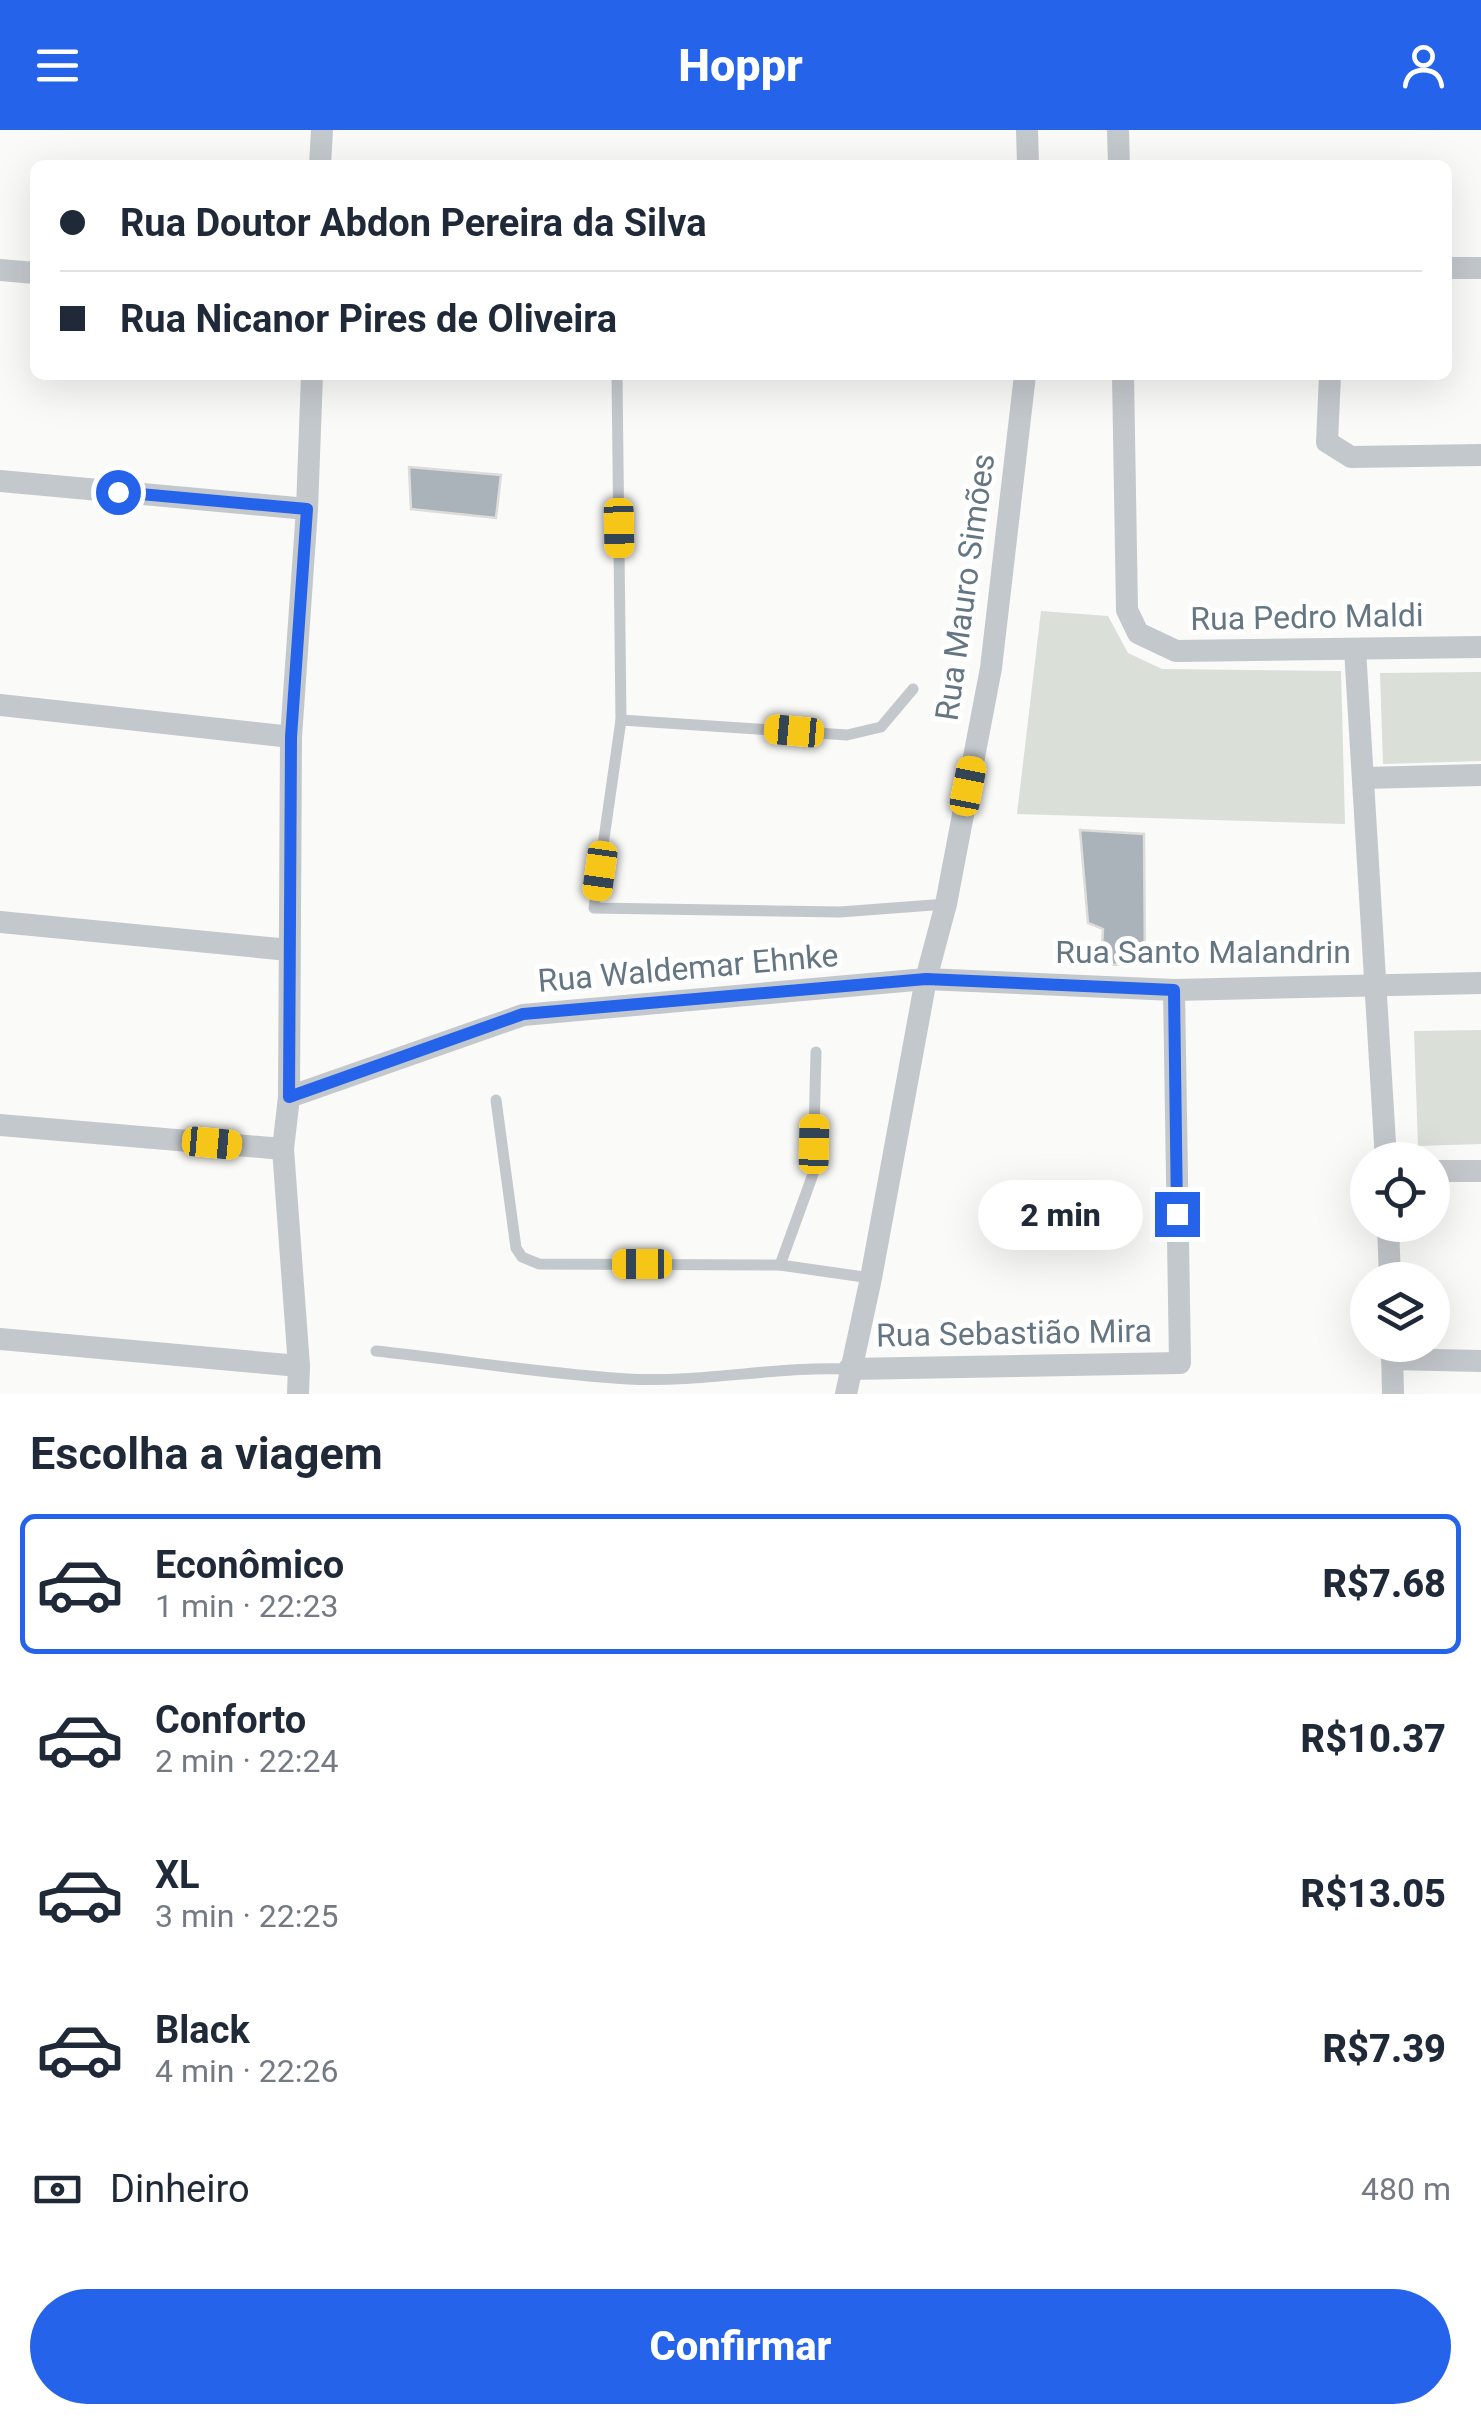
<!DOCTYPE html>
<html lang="pt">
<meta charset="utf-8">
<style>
:root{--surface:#fff;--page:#f2f2f3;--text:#1f2937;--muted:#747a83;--line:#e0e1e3;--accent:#2563eb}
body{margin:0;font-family:Roboto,sans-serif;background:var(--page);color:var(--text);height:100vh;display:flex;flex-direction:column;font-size:38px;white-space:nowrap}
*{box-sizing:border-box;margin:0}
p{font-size:32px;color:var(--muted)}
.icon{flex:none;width:55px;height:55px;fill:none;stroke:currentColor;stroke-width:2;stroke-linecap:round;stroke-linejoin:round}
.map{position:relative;height:1264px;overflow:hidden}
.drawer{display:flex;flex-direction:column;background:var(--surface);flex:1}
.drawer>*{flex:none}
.banner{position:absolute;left:30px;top:30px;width:1422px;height:220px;border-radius:15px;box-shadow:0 10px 40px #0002;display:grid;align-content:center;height:220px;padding:0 30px;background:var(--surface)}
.fabs{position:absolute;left:1350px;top:1012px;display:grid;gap:20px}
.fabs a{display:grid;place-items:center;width:100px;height:100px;border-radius:50%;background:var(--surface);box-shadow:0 10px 40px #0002;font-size:50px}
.end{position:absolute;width:45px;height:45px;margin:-22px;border:12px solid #2563eb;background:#fff;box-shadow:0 0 0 5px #fff}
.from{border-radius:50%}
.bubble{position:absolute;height:70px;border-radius:35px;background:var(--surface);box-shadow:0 10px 40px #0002;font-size:32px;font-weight:800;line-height:70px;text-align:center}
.car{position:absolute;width:30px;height:60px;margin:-30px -15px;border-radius:12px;box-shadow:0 0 8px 2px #0007;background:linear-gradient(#f5c518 24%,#345 0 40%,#f5c518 0 76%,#345 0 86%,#f5c518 0)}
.banner b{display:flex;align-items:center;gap:35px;height:95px;font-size:38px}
.banner b+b{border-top:2px solid var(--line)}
.banner i{width:25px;height:25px;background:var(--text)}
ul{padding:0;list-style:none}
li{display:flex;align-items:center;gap:30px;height:140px;margin:0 20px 15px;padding:0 10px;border:5px solid transparent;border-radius:15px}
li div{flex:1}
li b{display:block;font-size:38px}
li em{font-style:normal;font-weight:800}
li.selected{border-color:var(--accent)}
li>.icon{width:90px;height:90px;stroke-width:1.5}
h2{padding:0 30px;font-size:45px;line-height:120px}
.pay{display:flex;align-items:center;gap:25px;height:110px;padding:0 30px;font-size:38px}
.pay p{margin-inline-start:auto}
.cta{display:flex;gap:20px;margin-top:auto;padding:20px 30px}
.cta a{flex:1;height:115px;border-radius:60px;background:var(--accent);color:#fff;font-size:40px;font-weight:800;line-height:115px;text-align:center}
header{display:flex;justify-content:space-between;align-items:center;height:130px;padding:0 30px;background:var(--accent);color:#fff;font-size:45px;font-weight:800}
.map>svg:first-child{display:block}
.green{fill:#dadfd7}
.building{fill:#aab3b9;stroke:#dcdcda;stroke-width:2.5}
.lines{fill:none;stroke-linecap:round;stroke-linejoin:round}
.lane{stroke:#c3c8cc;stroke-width:11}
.street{stroke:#c3c8cc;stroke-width:22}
.route{stroke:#2563eb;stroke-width:12}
.labels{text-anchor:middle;stroke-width:10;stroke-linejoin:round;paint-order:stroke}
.street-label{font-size:32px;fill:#657683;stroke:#fff}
</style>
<header><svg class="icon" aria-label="menu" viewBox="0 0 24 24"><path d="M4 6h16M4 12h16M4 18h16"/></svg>Hoppr<svg class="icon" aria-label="person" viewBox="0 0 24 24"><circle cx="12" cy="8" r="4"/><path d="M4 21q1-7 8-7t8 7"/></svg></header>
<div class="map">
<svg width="1481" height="1264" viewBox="0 0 1481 1264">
<rect width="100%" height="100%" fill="#fafaf8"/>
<!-- green -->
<g class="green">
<path d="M1041,481l67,5 20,37 34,16 179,2 4,153 -328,-10z"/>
<path d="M1481,542v89l-98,3 -3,-91z"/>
<path d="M1481,900v114l-63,2 -4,-115z"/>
</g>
<!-- building -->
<g class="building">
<path d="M409,337l92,8 -5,43 -85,-9z"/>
<path d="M1080,700l64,4 1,130 -44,1 2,-36 -15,-6z"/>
</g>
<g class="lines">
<!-- lane -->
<g class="lane">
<path d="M617,245l4,345 -27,188 246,4 106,-8"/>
<path d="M621,590l226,15 34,-8 32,-38"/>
<path d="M496,970l20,148 6,9 17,7 241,1 91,13"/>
<path d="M780,1135l33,-91 3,-122"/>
<path d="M376,1221c84,9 168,23 252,28 74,4 148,-13 221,-10"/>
</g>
<!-- street -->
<g class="street">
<path d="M1027,0l1,35"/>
<path d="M1118,0l1,35"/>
<path d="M320,35l2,-35"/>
<path d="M1448,138h33"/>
<path d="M0,140l35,3"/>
<path d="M1123,245l4,235 11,23 38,18 305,-4"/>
<path d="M1330,245l-3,67 24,15 130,-2"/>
<path d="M0,351l307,28"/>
<path d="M1355,519l31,511"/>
<path d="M0,575l291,32"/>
<path d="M1364,648l117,-3"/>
<path d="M0,792l289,28"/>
<path d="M289,967l234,-82 403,-36 248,11 307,-7"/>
<path d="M0,995l283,24"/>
<path d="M1432,1041h49"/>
<path d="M1388,1095l2,55"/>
<path d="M0,1209l299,27"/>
<path d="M1392,1218l1,46"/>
<path d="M1392,1229l89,2"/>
<path d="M849,1239l331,-6 -6,-373"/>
<path d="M298,1264l1,-28 -16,-217 6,-52 2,-360 16,-228 5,-134"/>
<path d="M846,1264l25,-116 55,-299 20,-75 45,-236 34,-293"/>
</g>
</g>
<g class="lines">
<!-- route -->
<path class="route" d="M118,362l189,17 -16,228 -2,360 234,-83 403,-35 248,11 3,224"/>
</g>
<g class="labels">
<!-- street labels -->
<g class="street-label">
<text transform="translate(965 457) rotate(-82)" y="11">Rua Mauro Simões</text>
<text transform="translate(1307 487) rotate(-1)" y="11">Rua Pedro Maldi</text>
<text x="1203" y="833">Rua Santo Malandrin</text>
<text transform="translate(688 838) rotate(-5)" y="11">Rua Waldemar Ehnke</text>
<text transform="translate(1014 1203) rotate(-1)" y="11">Rua Sebastião Mira</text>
</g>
</g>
</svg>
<div class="fabs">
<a><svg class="icon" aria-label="locate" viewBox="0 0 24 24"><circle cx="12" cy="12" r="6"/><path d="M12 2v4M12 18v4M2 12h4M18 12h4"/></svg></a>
<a><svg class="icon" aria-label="layers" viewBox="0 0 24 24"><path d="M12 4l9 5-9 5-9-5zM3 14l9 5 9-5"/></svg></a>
</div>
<i class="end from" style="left:118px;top:362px"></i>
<i class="end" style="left:1177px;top:1084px"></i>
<div class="bubble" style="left:978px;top:1050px;width:165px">2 min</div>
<i class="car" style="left:619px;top:398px;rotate:179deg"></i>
<i class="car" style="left:794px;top:601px;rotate:275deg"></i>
<i class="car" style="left:968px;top:656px;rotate:11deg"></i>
<i class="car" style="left:600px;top:741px;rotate:188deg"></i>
<i class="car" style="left:212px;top:1013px;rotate:95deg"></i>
<i class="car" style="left:814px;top:1014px;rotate:1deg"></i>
<i class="car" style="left:642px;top:1134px;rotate:270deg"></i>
<div class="banner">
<b><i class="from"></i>Rua Doutor Abdon Pereira da Silva</b>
<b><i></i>Rua Nicanor Pires de Oliveira</b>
</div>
</div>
<section class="drawer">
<h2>Escolha a viagem</h2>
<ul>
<li class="selected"><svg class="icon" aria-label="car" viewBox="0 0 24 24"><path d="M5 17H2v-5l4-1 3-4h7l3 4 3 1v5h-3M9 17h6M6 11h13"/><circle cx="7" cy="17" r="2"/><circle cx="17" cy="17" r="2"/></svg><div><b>Econômico</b><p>1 min · 22:23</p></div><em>R$7.68</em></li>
<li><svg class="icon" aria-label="car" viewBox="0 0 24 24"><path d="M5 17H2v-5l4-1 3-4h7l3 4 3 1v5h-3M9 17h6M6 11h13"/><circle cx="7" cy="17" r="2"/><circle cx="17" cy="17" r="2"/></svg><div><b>Conforto</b><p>2 min · 22:24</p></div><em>R$10.37</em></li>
<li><svg class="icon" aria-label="car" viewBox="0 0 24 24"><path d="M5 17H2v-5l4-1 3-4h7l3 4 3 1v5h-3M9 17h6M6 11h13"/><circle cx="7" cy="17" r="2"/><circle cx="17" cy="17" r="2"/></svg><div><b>XL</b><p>3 min · 22:25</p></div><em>R$13.05</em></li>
<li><svg class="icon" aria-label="car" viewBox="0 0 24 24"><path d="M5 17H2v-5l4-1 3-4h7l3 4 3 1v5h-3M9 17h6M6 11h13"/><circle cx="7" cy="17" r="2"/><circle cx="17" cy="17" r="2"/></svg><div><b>Black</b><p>4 min · 22:26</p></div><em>R$7.39</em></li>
</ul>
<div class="pay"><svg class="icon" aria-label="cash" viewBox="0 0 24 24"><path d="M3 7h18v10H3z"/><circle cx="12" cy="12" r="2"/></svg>Dinheiro<p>480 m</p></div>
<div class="cta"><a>Confirmar</a></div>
</section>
